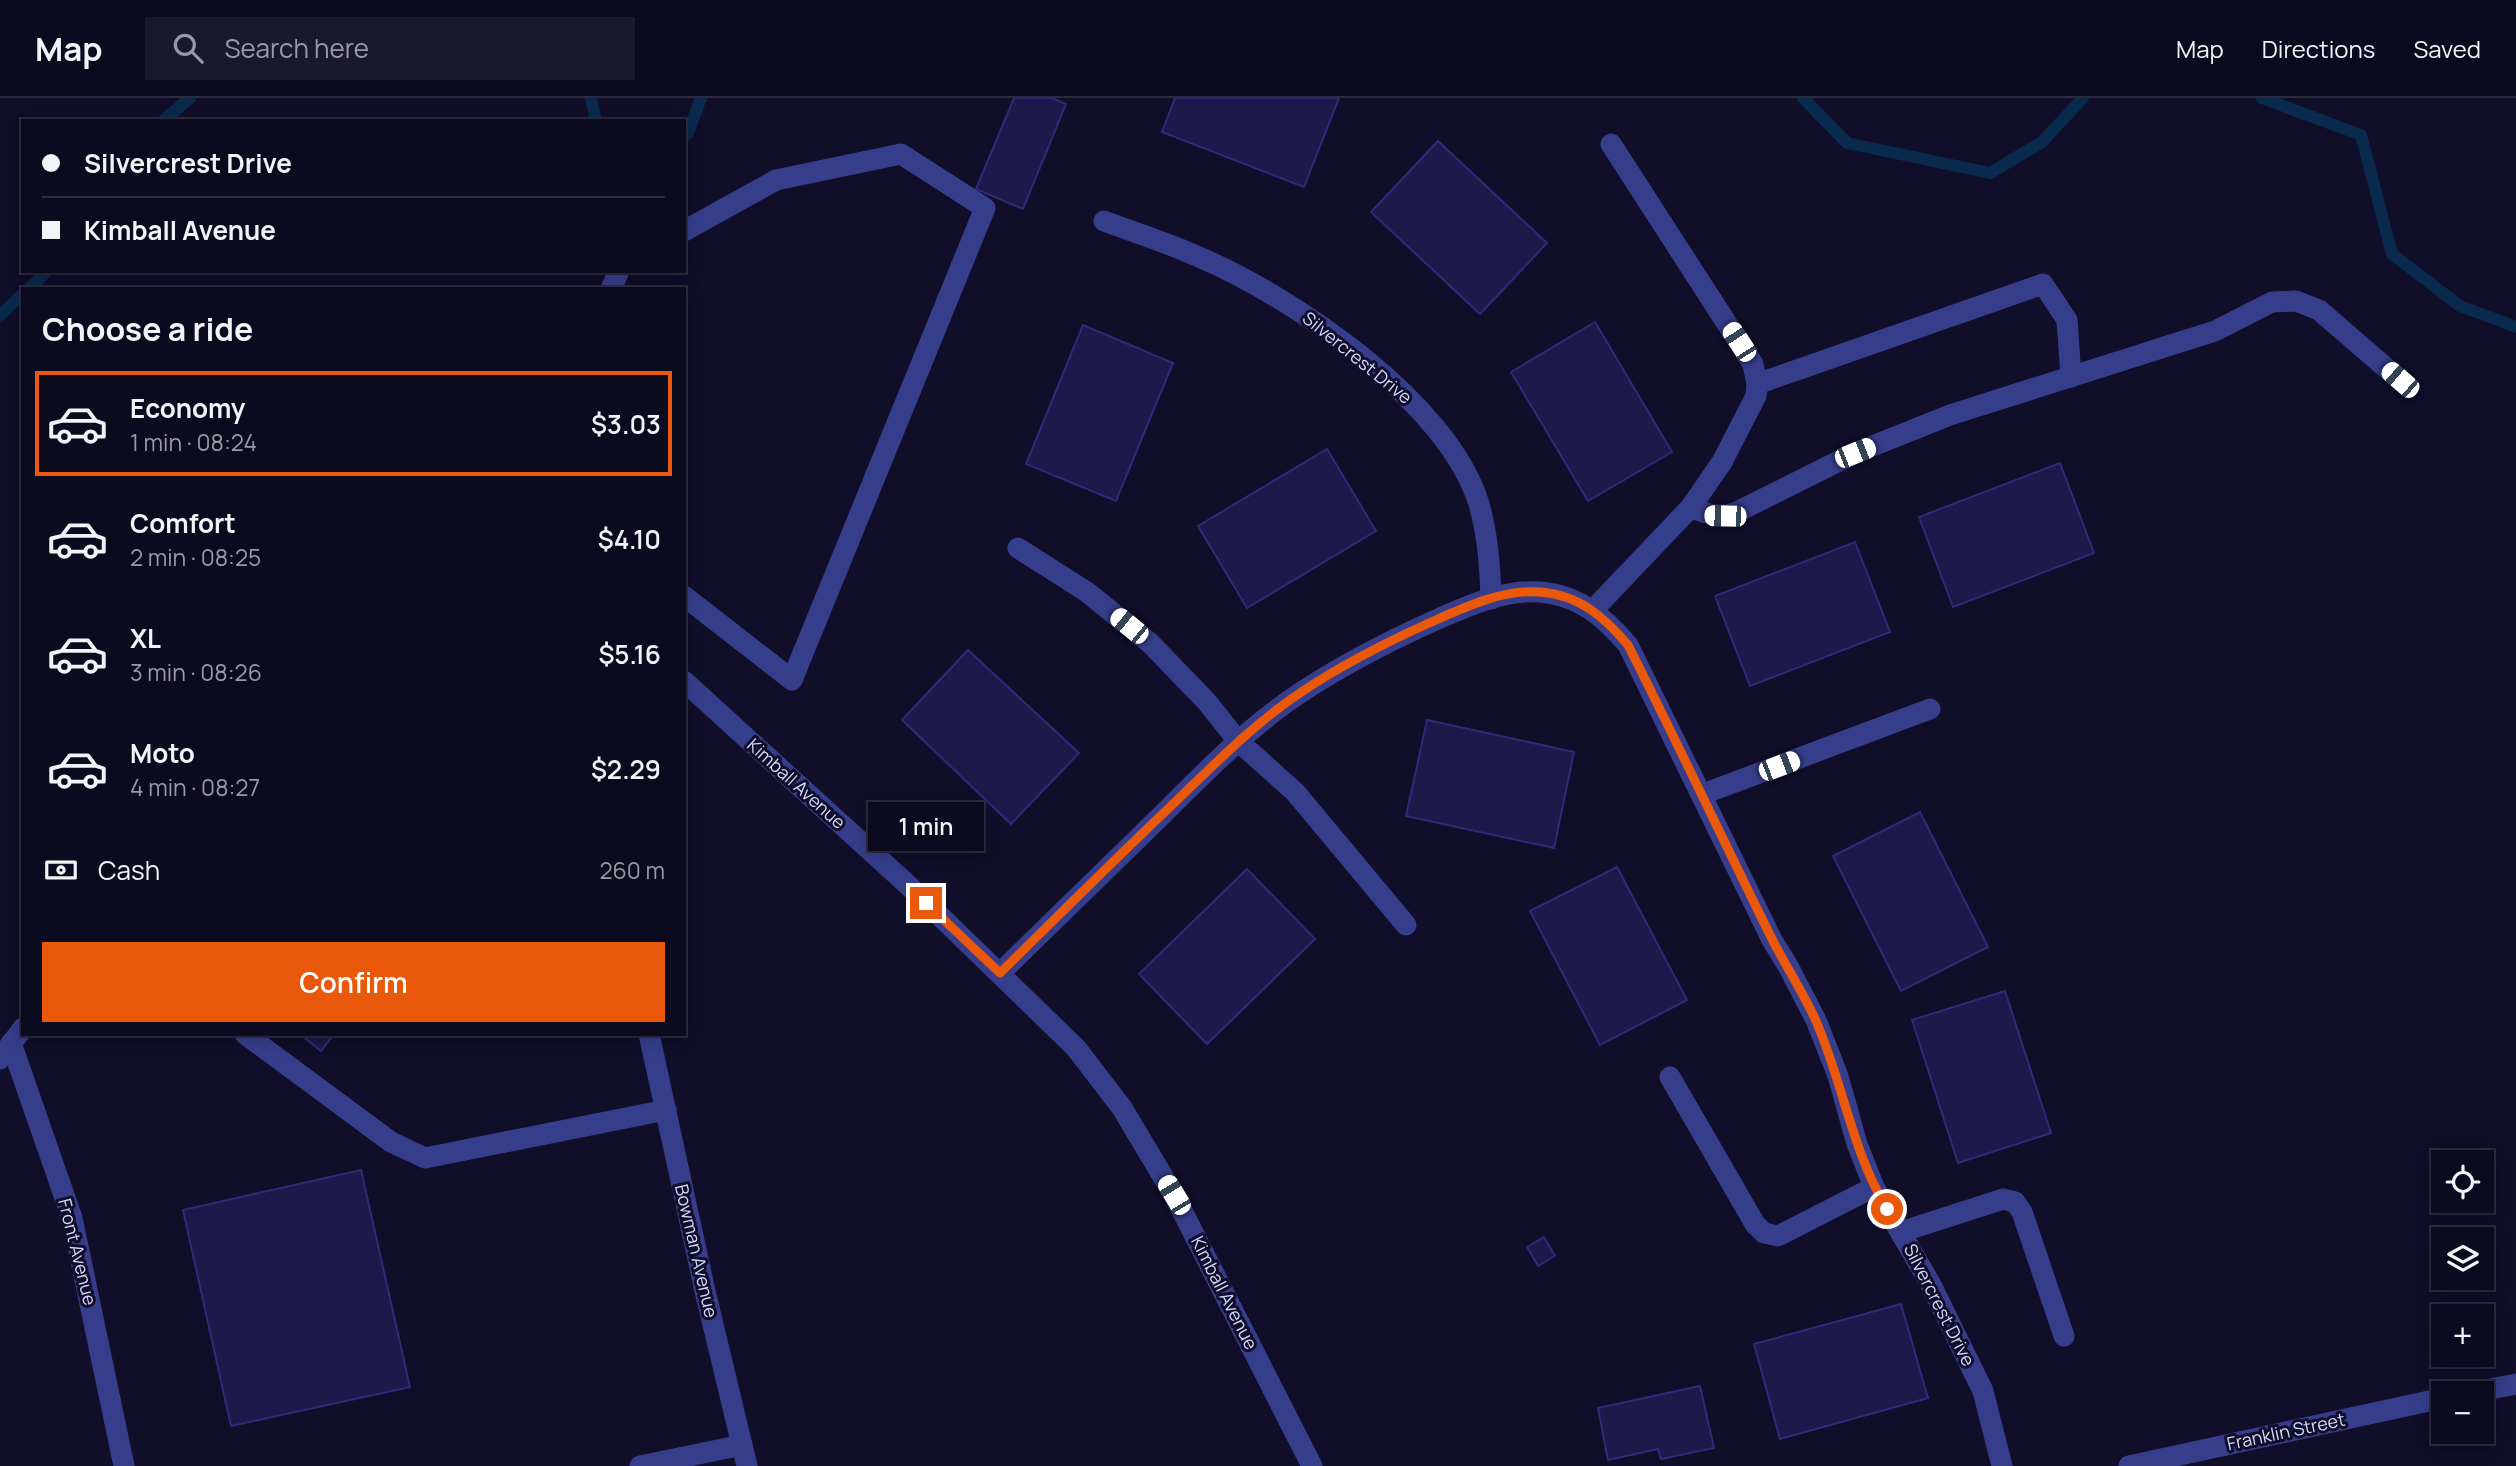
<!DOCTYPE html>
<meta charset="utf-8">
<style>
:root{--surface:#0c0a1f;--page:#1a182c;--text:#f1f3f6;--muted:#9a9aa4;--line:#2c2b3d;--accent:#ea580c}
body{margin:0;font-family:Manrope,sans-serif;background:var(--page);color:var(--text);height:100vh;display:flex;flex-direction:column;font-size:26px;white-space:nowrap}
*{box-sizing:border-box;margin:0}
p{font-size:23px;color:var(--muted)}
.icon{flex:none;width:38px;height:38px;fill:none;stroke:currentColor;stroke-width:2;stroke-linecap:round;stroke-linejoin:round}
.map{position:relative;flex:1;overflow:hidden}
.panel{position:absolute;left:21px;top:189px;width:665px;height:749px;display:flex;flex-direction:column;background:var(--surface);border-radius:0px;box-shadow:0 4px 18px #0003,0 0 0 2px var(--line)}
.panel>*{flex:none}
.top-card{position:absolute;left:21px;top:21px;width:665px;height:154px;border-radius:0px;box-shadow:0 4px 18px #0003,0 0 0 2px var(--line);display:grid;align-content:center;height:154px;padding:0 21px;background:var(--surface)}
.tools{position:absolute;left:2431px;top:1052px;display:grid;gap:14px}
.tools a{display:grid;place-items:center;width:63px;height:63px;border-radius:0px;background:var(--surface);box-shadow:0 4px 18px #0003,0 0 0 2px var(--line);font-size:35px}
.end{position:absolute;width:32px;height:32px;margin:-16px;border:9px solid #ea580c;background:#fff;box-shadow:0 0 0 4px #fff}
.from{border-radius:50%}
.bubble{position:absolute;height:49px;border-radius:0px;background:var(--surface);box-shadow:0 4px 18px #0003,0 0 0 2px var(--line);font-size:23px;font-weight:600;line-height:49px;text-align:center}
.car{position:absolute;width:21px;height:42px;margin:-21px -10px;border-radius:9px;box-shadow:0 0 5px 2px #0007;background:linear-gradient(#fff 24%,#345 0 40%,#fff 0 76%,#345 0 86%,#fff 0)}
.top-card b{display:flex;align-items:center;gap:24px;height:66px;font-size:26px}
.top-card b+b{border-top:2px solid var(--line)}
.top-card i{width:18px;height:18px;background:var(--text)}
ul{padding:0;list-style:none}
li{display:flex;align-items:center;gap:21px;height:105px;margin:0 14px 10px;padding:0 7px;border:4px solid transparent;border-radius:0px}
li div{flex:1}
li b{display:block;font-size:26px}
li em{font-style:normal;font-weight:600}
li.selected{border-color:var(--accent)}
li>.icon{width:63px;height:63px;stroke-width:1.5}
h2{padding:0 21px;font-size:32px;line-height:84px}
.pay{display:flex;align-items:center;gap:18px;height:77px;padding:0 21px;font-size:26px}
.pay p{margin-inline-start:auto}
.cta{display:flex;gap:14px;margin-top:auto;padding:14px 21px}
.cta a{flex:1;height:80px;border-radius:0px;background:var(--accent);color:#fff;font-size:28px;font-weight:600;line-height:80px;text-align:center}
header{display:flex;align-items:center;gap:42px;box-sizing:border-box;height:98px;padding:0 35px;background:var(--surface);border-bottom:2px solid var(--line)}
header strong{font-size:33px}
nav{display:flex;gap:38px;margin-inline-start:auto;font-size:24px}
.search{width:490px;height:63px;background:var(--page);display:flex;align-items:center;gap:18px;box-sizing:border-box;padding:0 24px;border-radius:0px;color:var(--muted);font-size:26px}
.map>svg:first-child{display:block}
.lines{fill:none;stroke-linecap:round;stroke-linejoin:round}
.stream{stroke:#092a4d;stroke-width:12}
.building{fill:#1d194b;stroke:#2f2a79;stroke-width:2}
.minor{stroke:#363e8b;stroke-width:21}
.route{stroke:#ea580c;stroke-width:9}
.labels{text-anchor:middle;stroke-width:6;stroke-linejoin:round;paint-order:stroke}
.street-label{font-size:18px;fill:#d6d7ff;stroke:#100e29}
</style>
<header>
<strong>Map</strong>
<div class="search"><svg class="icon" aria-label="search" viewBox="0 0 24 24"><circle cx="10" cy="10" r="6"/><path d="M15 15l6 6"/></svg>Search here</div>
<nav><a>Map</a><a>Directions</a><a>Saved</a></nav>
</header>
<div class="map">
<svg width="2516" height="1368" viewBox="0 0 2516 1368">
<rect width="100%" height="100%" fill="#100e29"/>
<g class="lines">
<!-- stream -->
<g class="stream">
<path d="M591,0l5,23"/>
<path d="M1803,0l44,45 143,30 52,-31 41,-44"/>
<path d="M2262,0l99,37 31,119 68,52 56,21"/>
<path d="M163,23l27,-23"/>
<path d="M684,38l4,-3 13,-35"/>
<path d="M29,191l18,-18"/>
<path d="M0,217l23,-21"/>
</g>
</g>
<!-- building -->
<g class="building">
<path d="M1014,0h38l14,6 -43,105 -47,-20z"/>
<path d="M1175,0h164l-35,89 -142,-55z"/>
<path d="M1438,43l109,102 -67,71 -109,-102z"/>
<path d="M1595,224l77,130 -84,49 -77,-129z"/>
<path d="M1083,227l90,38 -57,138 -90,-37z"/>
<path d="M1327,351l49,82 -129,77 -49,-82z"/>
<path d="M2060,365l34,90 -141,54 -34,-90z"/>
<path d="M1855,444l35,90 -140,54 -35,-90z"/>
<path d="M968,552l111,103 -68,71 -109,-104z"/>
<path d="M1427,622l147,32 -20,96 -148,-32z"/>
<path d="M1920,714l68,135 -87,44 -68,-135z"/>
<path d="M1617,769l70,133 -87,45 -70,-134z"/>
<path d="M1247,771l68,70 -108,105 -68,-70z"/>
<path d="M2005,893l46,142 -93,30 -46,-143z"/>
<path d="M300,936h34l-13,17z"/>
<path d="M361,1072l49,217 -179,39 -48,-216z"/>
<path d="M1544,1139l11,19 -17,10 -11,-19z"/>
<path d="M1901,1206l27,94 -148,41 -26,-95z"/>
<path d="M1700,1288l14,62 -53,11 -3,-10 -50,11 -10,-52z"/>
</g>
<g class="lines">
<!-- minor -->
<g class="minor">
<path d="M1104,123c32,12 64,22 95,36 94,40 249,145 280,247 9,32 11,63 12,95"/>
<path d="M684,133l92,-51 125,-26 84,54 -193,472 -108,-84"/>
<path d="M611,191l8,-18"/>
<path d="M1757,286l286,-100 24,36 4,57"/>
<path d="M1691,409c17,8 28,11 46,5l118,-59 95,-38 265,-84 57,-29 24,-1 23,9 81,70"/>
<path d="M1018,450l69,44 63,51 57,59 31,39 57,51 111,133"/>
<path d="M1593,512l98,-103 31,-45 34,-66 1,-12 -4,-20 -142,-220"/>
<path d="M684,583l224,204 168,163 46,60 52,87 138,271"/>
<path d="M1703,696l227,-85"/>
<path d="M1000,875c54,-53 109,-106 163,-159 44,-44 88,-89 140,-123 40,-26 82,-48 126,-68 34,-15 73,-34 111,-31 39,3 64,25 88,53l144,295 16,26 28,54 22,56 19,68 17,43 56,96 53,108 19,75"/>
<path d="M245,936l146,108 34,16 241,-48"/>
<path d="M649,936l56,257 42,175"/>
<path d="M11,945l61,175 52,248"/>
<path d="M0,961l23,-31"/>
<path d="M1670,979l85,147 9,9 14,3 96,-49"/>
<path d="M1901,1134l102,-33 12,3 7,10 42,124"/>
<path d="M2470,1295l46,-9"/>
<path d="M640,1368l102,-21"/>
<path d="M2129,1368l314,-68"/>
</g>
</g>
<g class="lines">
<!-- route -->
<path class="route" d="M926,805l74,70c57,-56 113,-112 171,-167 42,-40 83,-83 132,-115 40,-27 82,-48 126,-68 34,-15 73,-34 111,-31 40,3 64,25 88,53 49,97 95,195 143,292 14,28 32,55 45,84 27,62 36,130 71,188"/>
</g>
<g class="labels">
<!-- street labels -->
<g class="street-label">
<text transform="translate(1357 260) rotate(39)" y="6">Silvercrest Drive</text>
<text transform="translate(796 686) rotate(42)" y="6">Kimball Avenue</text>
<text transform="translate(696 1153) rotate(77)" y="6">Bowman Avenue</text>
<text transform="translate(77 1154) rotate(76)" y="6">Front Avenue</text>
<text transform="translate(1224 1195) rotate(63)" y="6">Kimball Avenue</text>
<text transform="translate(1939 1207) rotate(63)" y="6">Silvercrest Drive</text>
<text transform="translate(2286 1334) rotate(-12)" y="6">Franklin Street</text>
</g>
</g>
</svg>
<div class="tools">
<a><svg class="icon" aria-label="locate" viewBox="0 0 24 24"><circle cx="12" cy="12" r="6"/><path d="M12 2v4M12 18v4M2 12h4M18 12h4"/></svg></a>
<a><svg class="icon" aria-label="layers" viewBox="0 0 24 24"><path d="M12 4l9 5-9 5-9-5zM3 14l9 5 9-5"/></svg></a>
<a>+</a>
<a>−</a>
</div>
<i class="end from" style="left:1887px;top:1111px"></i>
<i class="end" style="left:926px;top:805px"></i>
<div class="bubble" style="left:868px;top:704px;width:116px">1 min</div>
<i class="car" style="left:1739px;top:244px;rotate:327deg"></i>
<i class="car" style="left:2400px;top:282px;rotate:311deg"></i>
<i class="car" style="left:1855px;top:355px;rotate:68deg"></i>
<i class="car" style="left:1725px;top:418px;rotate:271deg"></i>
<i class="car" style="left:1129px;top:528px;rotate:309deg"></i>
<i class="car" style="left:1779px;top:668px;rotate:69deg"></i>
<i class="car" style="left:1174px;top:1097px;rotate:329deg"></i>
<div class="top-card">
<b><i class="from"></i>Silvercrest Drive</b>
<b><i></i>Kimball Avenue</b>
</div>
<section class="panel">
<h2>Choose a ride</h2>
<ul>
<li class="selected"><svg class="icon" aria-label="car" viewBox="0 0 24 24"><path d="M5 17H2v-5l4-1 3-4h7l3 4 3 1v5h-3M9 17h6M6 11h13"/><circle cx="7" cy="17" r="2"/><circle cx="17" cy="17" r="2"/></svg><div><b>Economy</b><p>1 min · 08:24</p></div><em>$3.03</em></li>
<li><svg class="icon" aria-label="car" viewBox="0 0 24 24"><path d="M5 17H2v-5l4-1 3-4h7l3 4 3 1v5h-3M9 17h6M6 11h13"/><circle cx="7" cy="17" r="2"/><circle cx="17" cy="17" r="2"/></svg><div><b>Comfort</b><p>2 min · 08:25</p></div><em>$4.10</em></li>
<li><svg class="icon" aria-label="car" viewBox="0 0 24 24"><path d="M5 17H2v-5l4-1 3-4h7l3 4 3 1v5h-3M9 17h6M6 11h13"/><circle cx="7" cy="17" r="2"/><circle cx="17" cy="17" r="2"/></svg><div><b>XL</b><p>3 min · 08:26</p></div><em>$5.16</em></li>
<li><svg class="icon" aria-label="car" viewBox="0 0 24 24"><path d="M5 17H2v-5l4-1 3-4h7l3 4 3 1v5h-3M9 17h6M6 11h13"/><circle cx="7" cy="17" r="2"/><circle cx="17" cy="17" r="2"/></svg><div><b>Moto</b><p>4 min · 08:27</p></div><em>$2.29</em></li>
</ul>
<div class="pay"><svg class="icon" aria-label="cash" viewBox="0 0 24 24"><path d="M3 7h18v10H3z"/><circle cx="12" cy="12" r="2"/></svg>Cash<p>260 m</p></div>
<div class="cta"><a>Confirm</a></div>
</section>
</div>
